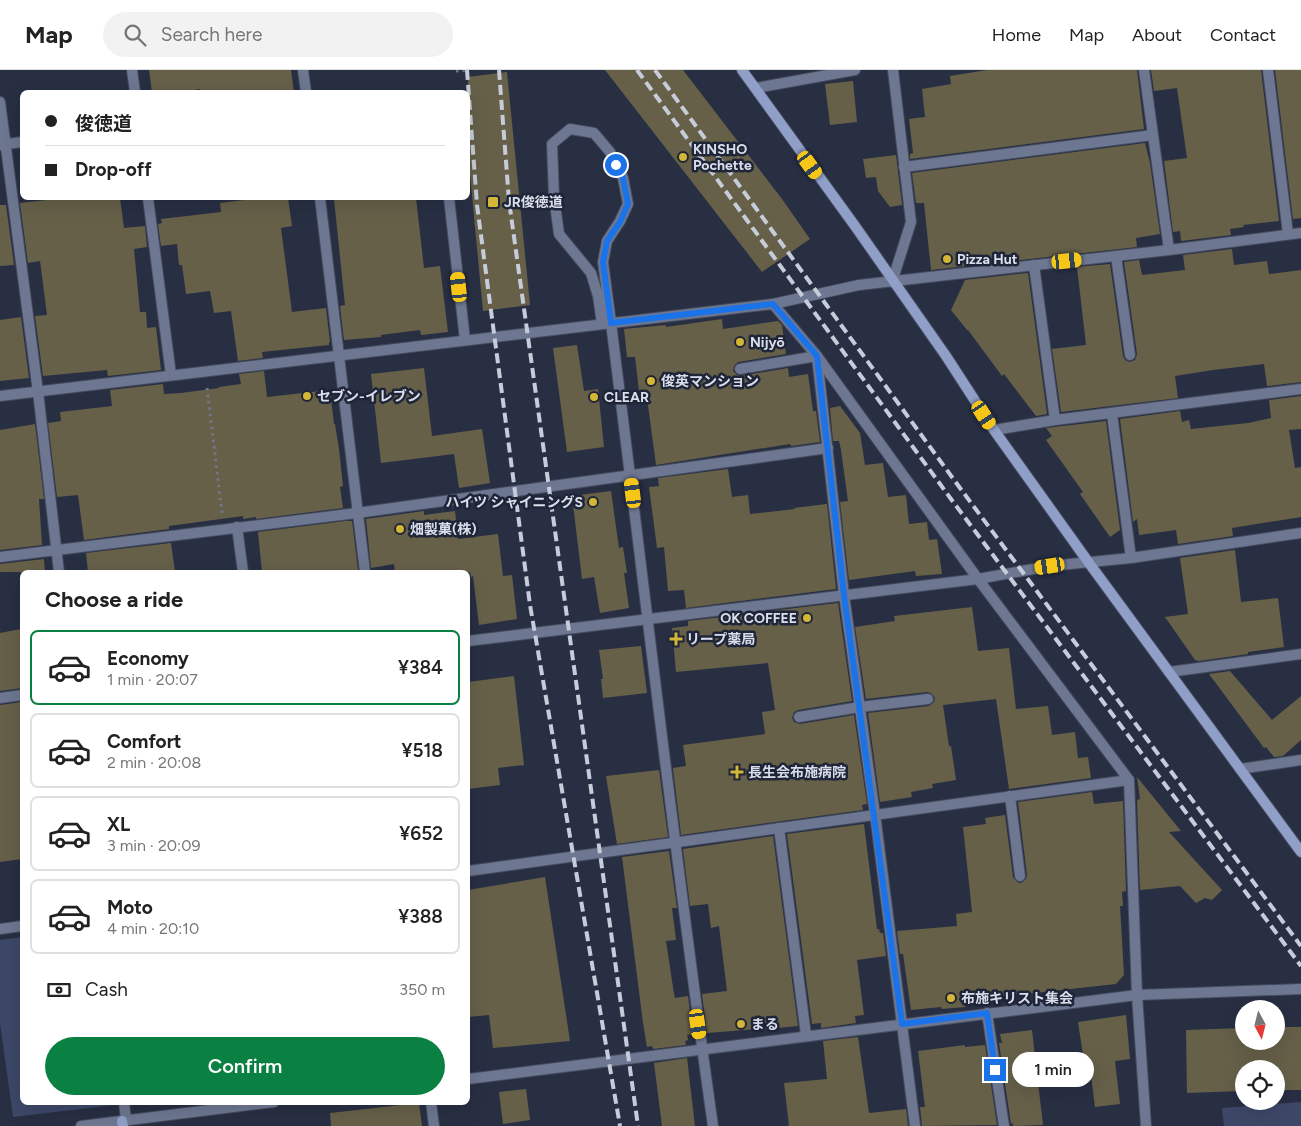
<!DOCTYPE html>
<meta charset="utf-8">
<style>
:root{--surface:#fff;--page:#f2f2f2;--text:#222;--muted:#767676;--line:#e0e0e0;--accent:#0b8043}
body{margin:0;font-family:Figtree,"Noto Sans JP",sans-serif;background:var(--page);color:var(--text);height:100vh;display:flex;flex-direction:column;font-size:19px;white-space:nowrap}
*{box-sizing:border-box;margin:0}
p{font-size:16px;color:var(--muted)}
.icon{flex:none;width:28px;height:28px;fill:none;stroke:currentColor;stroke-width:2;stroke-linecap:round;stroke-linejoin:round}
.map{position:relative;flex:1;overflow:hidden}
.drawer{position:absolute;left:20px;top:500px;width:450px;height:535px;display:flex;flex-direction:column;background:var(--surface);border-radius:8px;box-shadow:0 5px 20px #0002}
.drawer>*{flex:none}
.banner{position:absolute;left:20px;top:20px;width:450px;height:110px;border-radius:8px;box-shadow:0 5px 20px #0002;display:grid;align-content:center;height:110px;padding:0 25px;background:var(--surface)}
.needle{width:32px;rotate:173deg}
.controls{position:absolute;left:1235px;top:930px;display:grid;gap:10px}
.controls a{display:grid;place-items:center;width:50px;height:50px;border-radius:50%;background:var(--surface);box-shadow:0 5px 20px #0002;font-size:25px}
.end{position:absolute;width:22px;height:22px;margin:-11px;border:6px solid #1a73e8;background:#fff;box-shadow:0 0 0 2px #fff}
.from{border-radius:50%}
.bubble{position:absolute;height:35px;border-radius:18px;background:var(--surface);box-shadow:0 5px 20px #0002;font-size:16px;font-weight:600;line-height:35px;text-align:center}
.car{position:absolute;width:15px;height:30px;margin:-15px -8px;border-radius:6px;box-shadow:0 0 4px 1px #0007;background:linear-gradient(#f5c518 24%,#345 0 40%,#f5c518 0 76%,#345 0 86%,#f5c518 0)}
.banner b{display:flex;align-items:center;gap:18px;height:48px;font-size:19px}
.banner b+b{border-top:1px solid var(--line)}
.banner i{width:12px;height:12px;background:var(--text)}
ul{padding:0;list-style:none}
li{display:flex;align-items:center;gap:15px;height:75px;margin:0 10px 8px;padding:0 15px;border:2px solid var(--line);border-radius:8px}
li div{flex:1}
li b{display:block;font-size:19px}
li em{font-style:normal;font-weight:600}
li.on{border-color:var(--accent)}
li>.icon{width:45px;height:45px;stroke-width:1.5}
h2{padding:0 25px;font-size:22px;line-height:60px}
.pay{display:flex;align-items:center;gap:12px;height:55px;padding:0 25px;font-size:19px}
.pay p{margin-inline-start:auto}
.action{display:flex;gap:10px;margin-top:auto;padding:10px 25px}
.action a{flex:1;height:58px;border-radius:30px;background:var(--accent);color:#fff;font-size:20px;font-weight:600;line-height:58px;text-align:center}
header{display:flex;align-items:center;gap:30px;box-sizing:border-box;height:70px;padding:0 25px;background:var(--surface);border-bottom:1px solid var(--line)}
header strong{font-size:24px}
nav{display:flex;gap:28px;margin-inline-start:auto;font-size:18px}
.search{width:350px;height:45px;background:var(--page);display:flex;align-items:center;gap:12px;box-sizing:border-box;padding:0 18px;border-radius:28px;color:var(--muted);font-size:19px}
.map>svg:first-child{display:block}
.green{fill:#3d4868}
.building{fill:#666049}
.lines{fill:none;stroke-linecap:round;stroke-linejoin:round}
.lane-casing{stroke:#444b5e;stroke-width:12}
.street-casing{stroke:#444b5e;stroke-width:12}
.secondary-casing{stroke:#444b5e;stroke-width:12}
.path{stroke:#717788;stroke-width:3;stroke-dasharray:2.5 4;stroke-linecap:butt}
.lane{stroke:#6d7791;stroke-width:10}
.street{stroke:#6d7791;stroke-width:10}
.secondary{stroke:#909fc8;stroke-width:10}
.rail{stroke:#c7ccda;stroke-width:4;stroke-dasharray:10 5;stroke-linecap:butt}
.route{stroke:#1a73e8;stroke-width:6}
.poi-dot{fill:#d3b635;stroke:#1f2538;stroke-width:2}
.labels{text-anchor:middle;stroke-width:5;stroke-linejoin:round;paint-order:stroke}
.poi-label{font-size:14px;font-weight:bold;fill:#dadeeb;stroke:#1f2538;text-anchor:start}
</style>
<header>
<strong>Map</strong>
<div class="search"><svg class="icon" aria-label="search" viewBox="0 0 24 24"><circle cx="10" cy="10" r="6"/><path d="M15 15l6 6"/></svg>Search here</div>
<nav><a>Home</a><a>Map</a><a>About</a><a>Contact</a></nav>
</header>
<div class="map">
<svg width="1301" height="1056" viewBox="0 0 1301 1056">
<rect width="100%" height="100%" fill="#282f43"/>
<!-- green -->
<g class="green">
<path d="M22,867v165h92v3l-101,12 -13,-94v-83z"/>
<path d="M1301,1032v24h-77l-2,-18z"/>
</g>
<!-- building -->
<g class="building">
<path d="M149,0h142l3,22h-93l-1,-3 -21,3h-27z"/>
<path d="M605,0h78l99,129 28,40 -48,33z"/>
<path d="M987,0h150l7,59 -234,30v-5l3,-1 -4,-34 16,-2 -3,-28 29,-5 -1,-8z"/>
<path d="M1151,0h110l18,151 -36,4 1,2 -14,2 1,6 -50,6 -1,-10 -7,1 -9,-71 23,-3 -10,-70 -23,3z"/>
<path d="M1275,0h26v148l-8,1z"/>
<path d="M507,2l23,233 -47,6 -15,-158v-76z"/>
<path d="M853,11l4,41 -27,3 -5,-41z"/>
<path d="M1145,73l5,20 10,71 -24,4 1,9 -206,23 -7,-67h-8l-4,-30z"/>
<path d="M896,85l6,50 -12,2 -12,-16 -2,-14 -10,1 -3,-19z"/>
<path d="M64,128h56l4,30 21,-2 2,21 -13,2 6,63h6l1,16 9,-1 5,43 -53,6 -1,-6 -64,6 -8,-60 12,-1 -7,-54 -12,2 -8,-60z"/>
<path d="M261,128h27l4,28 -11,2 11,84 34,-4 4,34h-1v3l-67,7 1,6 -25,3 -7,-50 -17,2 -4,-22 -24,3 -4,-29h-3l-2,-21 -16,2 -3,-22 4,-1 -1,-4 60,-7 -1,-9z"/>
<path d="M351,128h65l8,70 16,-2 8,66 -27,3 -1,-5 -39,5v2l-37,3 -4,-34 5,-1 -11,-106z"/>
<path d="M0,135h6l8,60 -14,1z"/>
<path d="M1232,179l2,16 33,-4 2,13 32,-4v112l-34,4 -3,-22 -51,6 -38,6 3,22 -117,14 -9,-63 34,-4 -9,-78 33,-3 13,92 2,4 5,2 5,-2 2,-6 -13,-92 15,-2 3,15 43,-5 -2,-15z"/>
<path d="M1028,203l19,141 -11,2 -32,-42 -2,2 -34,-46h-1l-16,-20 14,-30z"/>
<path d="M21,247l8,61 -29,3v-61z"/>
<path d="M722,249l1,10 55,-8 4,4 4,29 -48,8 -4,4 -1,5 4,4 4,1 47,-8 1,9 19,-3 5,37h3l4,31 -29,4 -1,-2 -134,21 -9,-67 -7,1 -5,-42h-8l-3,-28 42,-4v2z"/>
<path d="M577,275l7,46 14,-2 6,58 -37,5 -14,-104z"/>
<path d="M424,298l8,68 50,-7 8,54 -31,5 -5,-34 -73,9 -10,-89z"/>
<path d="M264,301l3,26 63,-7 4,34h1l4,25 4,37 -3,1 3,21 -87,11v-2l-13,2v-3l-74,10v3l-85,11 -6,-45 -21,2 -9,-74 13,-2 -1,-9 52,-6 -2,-16 53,-6 1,10 17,-1 38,-5v-1l22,-3 -2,-10z"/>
<path d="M1301,326v33l-12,1 6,38 6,-1v50l-69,11 1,8 -55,8 -2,-14 -37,5 -2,-16 -4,3 -13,-103 60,-8 2,11 7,-2 2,9 57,-6 23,-5 -2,-18z"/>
<path d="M840,336l20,27 5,32 18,-2 5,34 18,-2 3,29 18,-2 2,18 8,-1 5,35 -26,2 -1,-5 -66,9 -9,-78 8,-1 -7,-51 -2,-9h-6l-3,-33z"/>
<path d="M1106,351l14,109 -10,7 -30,-43 3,-2 -37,-52 6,-4 -6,-8z"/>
<path d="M35,354l9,75h-5l3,46 -42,5v-120z"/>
<path d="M728,399l4,28 16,-2 2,19 45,-5 -1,-1 33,-4 9,85 -150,19 -2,-18 -16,1 -4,-44 -7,1 -8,-61 10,-1 -1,-8z"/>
<path d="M611,421l8,57 4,-1 4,26h-3l5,35 -29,5 -6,-36 -12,2 -10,-83z"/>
<path d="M424,441v4l31,-4 3,28 40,-5 5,42 9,-1 5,44 -38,6 -6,-49 -2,1 -1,-5h-75l-1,-8 -23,4 -5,-49z"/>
<path d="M345,451h7l6,49 -19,2h-77l-4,-40z"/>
<path d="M171,473l4,29h-87l-2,-19z"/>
<path d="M1235,480l6,52 37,-4 6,49 -36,5v2l-49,7 -4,-1 -30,-43 23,-3 -8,-56z"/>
<path d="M44,489l1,13h-45v-8z"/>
<path d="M838,533l14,98 -54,9 -4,2 -2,6 2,4 6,2 54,-9 13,89 -5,1 1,5 -182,25 -8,-67 13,-2 -3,-21 82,-11 -3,-22 13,-2 -7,-47 -92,9 -4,-44 16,-2v-5z"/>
<path d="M972,537l6,44 31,-3 7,61 32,-3 4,29 23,-3 3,26 10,-1 3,21 -82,11 -13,-90 -53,6 6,41h2l5,34 -24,4 1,4 -22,4 1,5 -32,5 -12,-89 61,-7 5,-4 1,-4 -4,-5 -4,-1 -61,7 -11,-72 40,-6 -1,-5z"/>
<path d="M21,559l1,59 -22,3v-58z"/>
<path d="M641,576l6,47 -44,5 -2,-19h2l-4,-29z"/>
<path d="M1230,601l42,49 29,-24v44l-18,16 -9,1 -8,-10 -2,1 -55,-74z"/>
<path d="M514,606l10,89 -26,3 2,17 -32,4v-107z"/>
<path d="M22,632v157l-22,3v-157z"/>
<path d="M659,700l9,67 -51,7 -11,-68z"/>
<path d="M1137,707l44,54 -12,1 53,58 -10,10 -7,-2 -9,5 -16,-17 -40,4 -3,-90 3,-1z"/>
<path d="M1092,722l2,12 29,-3 3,90 -4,1 1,14h-3l4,69 -8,9 -127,14v2l-25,2 1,5 -23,2 -1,-2 -30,3 -8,-56h-3l-3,-23 60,-5 -1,-12 16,-2 -9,-85 23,-3 -1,-6 20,-3 8,62 4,5 4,1 5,-4 1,-4 -9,-73z"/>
<path d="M864,754l13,105h2l1,4h3l3,23 -29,4 7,55 -9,1 1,7 -35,5v-5l-9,1 -25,-190z"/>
<path d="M773,766l25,190 -41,4v-1l-50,4 -5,-39 25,-3 -8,-65 -8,2 -3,-24 -18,2 -7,-57z"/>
<path d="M669,781l8,57h-5l4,32 -10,1 8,53 1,4 13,-2 5,38 -6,1 1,5 -3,1 1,4 -33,4 -1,-3 -5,1 -4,-24 -21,-166z"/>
<path d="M545,807l25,164 -77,7 -4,-33 -21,2v-127z"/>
<path d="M1126,945l4,44 -15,2 5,43 -25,3 -6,-47 -5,1 -6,-39z"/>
<path d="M1276,957h25v63h-25v-21h-32v22l-57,2 -1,-63 58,-2v13h32z"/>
<path d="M1032,960l11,95 -30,1v-3l-2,1 -12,-81h3l-2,-9z"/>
<path d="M858,967l11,76 37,-4 2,17h-119l-5,-43 43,-4 -4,-38z"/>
<path d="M965,975v2l20,-2 12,80 -75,1 -2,-19h5l-7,-56z"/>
<path d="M687,988l8,68h-33l-8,-63z"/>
<path d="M526,1019l4,31 -27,4 -4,-32z"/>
<path d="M419,1033l3,23h-91l-1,-13z"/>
</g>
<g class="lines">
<defs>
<g id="lane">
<path d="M148,128l23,177"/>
<path d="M740,299l77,-13"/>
<path d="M799,647l61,-10 68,-8"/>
<path d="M1010,726l10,80"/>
</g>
<g id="street">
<path d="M132,0l3,22"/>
<path d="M303,0l3,22"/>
<path d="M1144,0l25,180"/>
<path d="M1268,0l20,164"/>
<path d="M756,18l99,-18"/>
<path d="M0,32l38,290 21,180"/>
<path d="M0,75l22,-3"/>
<path d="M904,97l249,-32"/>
<path d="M320,128l45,374"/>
<path d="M449,128l16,142"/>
<path d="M1116,186l14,99"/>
<path d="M1034,195l21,155 246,-31"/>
<path d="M892,212l19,-60 -18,-152"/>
<path d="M773,234l44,52 161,223 151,201 8,215 9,131"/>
<path d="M602,254l-4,-28 -7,-23 -32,-39 -5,-37 -2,-53 18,-15 24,4 16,19 13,26 5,26 -8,17 -13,20 -4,21 8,61c34,268 64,536 102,803"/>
<path d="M817,287l27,238 31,219 40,312"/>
<path d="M0,326l773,-92 86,-19 310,-35 132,-17"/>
<path d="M1112,344l19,144"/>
<path d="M994,360l61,-10"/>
<path d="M237,457l6,45"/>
<path d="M0,487l357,-44 471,-65"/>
<path d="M468,571l510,-62 72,-13 81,-8 170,-25"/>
<path d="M1169,602l132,-18"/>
<path d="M0,628l22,-3"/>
<path d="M1240,699l61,-9"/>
<path d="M779,758l27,207"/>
<path d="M468,801c220,-29 440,-61 661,-91"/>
<path d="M0,859l22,-3"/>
<path d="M987,943l17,113"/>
<path d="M468,1009l669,-84 164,-6"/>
<path d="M124,1032l2,19"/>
<path d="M431,1032l3,24"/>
<path d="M81,1056l193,-24"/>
</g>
<g id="secondary">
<path d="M742,0l113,156 91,130 48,74 95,133 212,289"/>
<path d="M122,1051l1,5"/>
</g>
</defs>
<!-- lane casing -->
<use href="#lane" class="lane-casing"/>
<!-- street casing -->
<use href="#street" class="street-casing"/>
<!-- secondary casing -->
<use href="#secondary" class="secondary-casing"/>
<!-- path -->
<g class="path">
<path d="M456,1l11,-1"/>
<path d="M207,318l15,125"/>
</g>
<!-- lane -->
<use href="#lane" class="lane"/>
<!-- street -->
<use href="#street" class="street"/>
<!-- secondary -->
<use href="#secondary" class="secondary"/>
<!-- rail -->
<g class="rail">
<path d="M467,0l10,135 53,400 90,521"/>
<path d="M499,0l10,131 129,925"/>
<path d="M637,0l314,429 350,467"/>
<path d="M655,0l305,418 341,458"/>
</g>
</g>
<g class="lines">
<!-- route -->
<path class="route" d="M616,95l7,13 5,26 -8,18 -13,19 -4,21 8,61 162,-19 44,52 27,239 58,429 85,-11 8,57"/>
</g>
<!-- markers -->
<g class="poi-dot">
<circle cx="683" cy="87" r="5"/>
<rect x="487" y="126" width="12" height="12" rx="2.5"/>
<circle cx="947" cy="189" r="5"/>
<circle cx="740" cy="272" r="5"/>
<circle cx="651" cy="311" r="5"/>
<circle cx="307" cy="326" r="5"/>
<circle cx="594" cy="327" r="5"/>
<circle cx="593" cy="432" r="5"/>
<circle cx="400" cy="459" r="5"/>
<circle cx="807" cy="548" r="5"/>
<path d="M673.5 561.5h5v5h5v5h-5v5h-5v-5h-5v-5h5z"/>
<path d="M734.5 694.5h5v5h5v5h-5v5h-5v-5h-5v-5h5z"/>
<circle cx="951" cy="928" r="5"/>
<circle cx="741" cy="954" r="5"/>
</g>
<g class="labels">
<!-- poi labels -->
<g class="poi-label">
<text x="693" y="84">KINSHO<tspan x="693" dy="16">Pochette</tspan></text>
<text x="504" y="137">JR俊徳道</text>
<text x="957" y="194">Pizza Hut</text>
<text x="750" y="277">Nijyō</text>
<text x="661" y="316">俊英マンション</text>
<text x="317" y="331">セブン-イレブン</text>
<text x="604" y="332">CLEAR</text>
<text x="583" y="437" text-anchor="end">ハイツ シャイニングS</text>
<text x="410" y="464">畑製菓(株)</text>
<text x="797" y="553" text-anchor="end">OK COFFEE</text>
<text x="686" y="574">リープ薬局</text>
<text x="748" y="707">長生会布施病院</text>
<text x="961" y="933">布施キリスト集会</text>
<text x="751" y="959">まる</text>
</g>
</g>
</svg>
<div class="controls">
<a><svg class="needle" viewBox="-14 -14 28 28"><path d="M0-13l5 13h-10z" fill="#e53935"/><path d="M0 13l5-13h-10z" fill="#767676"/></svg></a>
<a><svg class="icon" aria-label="locate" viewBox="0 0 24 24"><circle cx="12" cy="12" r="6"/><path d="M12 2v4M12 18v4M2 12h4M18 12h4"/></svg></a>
</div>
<i class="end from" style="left:616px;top:95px"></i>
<i class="end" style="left:995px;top:1000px"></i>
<div class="bubble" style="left:1012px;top:982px;width:82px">1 min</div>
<i class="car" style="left:810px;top:95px;rotate:144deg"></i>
<i class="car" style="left:1067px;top:191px;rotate:84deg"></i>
<i class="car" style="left:459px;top:217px;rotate:354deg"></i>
<i class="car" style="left:984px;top:345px;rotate:147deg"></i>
<i class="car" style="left:633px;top:423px;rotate:353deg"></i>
<i class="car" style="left:1050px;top:496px;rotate:261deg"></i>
<i class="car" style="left:698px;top:954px;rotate:172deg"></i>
<div class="banner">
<b><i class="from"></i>俊徳道</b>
<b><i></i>Drop-off</b>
</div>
<section class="drawer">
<h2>Choose a ride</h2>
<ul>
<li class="on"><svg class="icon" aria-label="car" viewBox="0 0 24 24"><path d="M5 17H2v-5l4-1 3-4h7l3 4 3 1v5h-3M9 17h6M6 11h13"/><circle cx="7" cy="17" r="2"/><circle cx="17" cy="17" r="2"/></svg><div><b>Economy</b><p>1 min · 20:07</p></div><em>¥384</em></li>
<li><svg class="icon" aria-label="car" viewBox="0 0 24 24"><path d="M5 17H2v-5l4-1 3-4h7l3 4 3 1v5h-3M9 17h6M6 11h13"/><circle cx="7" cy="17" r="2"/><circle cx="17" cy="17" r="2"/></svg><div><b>Comfort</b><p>2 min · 20:08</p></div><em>¥518</em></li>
<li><svg class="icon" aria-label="car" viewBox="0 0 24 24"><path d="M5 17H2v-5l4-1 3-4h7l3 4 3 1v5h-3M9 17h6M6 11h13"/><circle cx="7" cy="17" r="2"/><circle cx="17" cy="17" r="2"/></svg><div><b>XL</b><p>3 min · 20:09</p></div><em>¥652</em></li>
<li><svg class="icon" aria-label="car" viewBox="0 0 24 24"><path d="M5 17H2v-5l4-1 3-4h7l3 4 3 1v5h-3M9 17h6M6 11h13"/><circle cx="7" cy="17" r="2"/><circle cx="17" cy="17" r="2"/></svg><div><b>Moto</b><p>4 min · 20:10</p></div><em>¥388</em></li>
</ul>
<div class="pay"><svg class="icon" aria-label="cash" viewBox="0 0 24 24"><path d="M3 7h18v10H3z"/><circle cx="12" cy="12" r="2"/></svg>Cash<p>350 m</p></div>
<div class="action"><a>Confirm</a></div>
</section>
</div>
